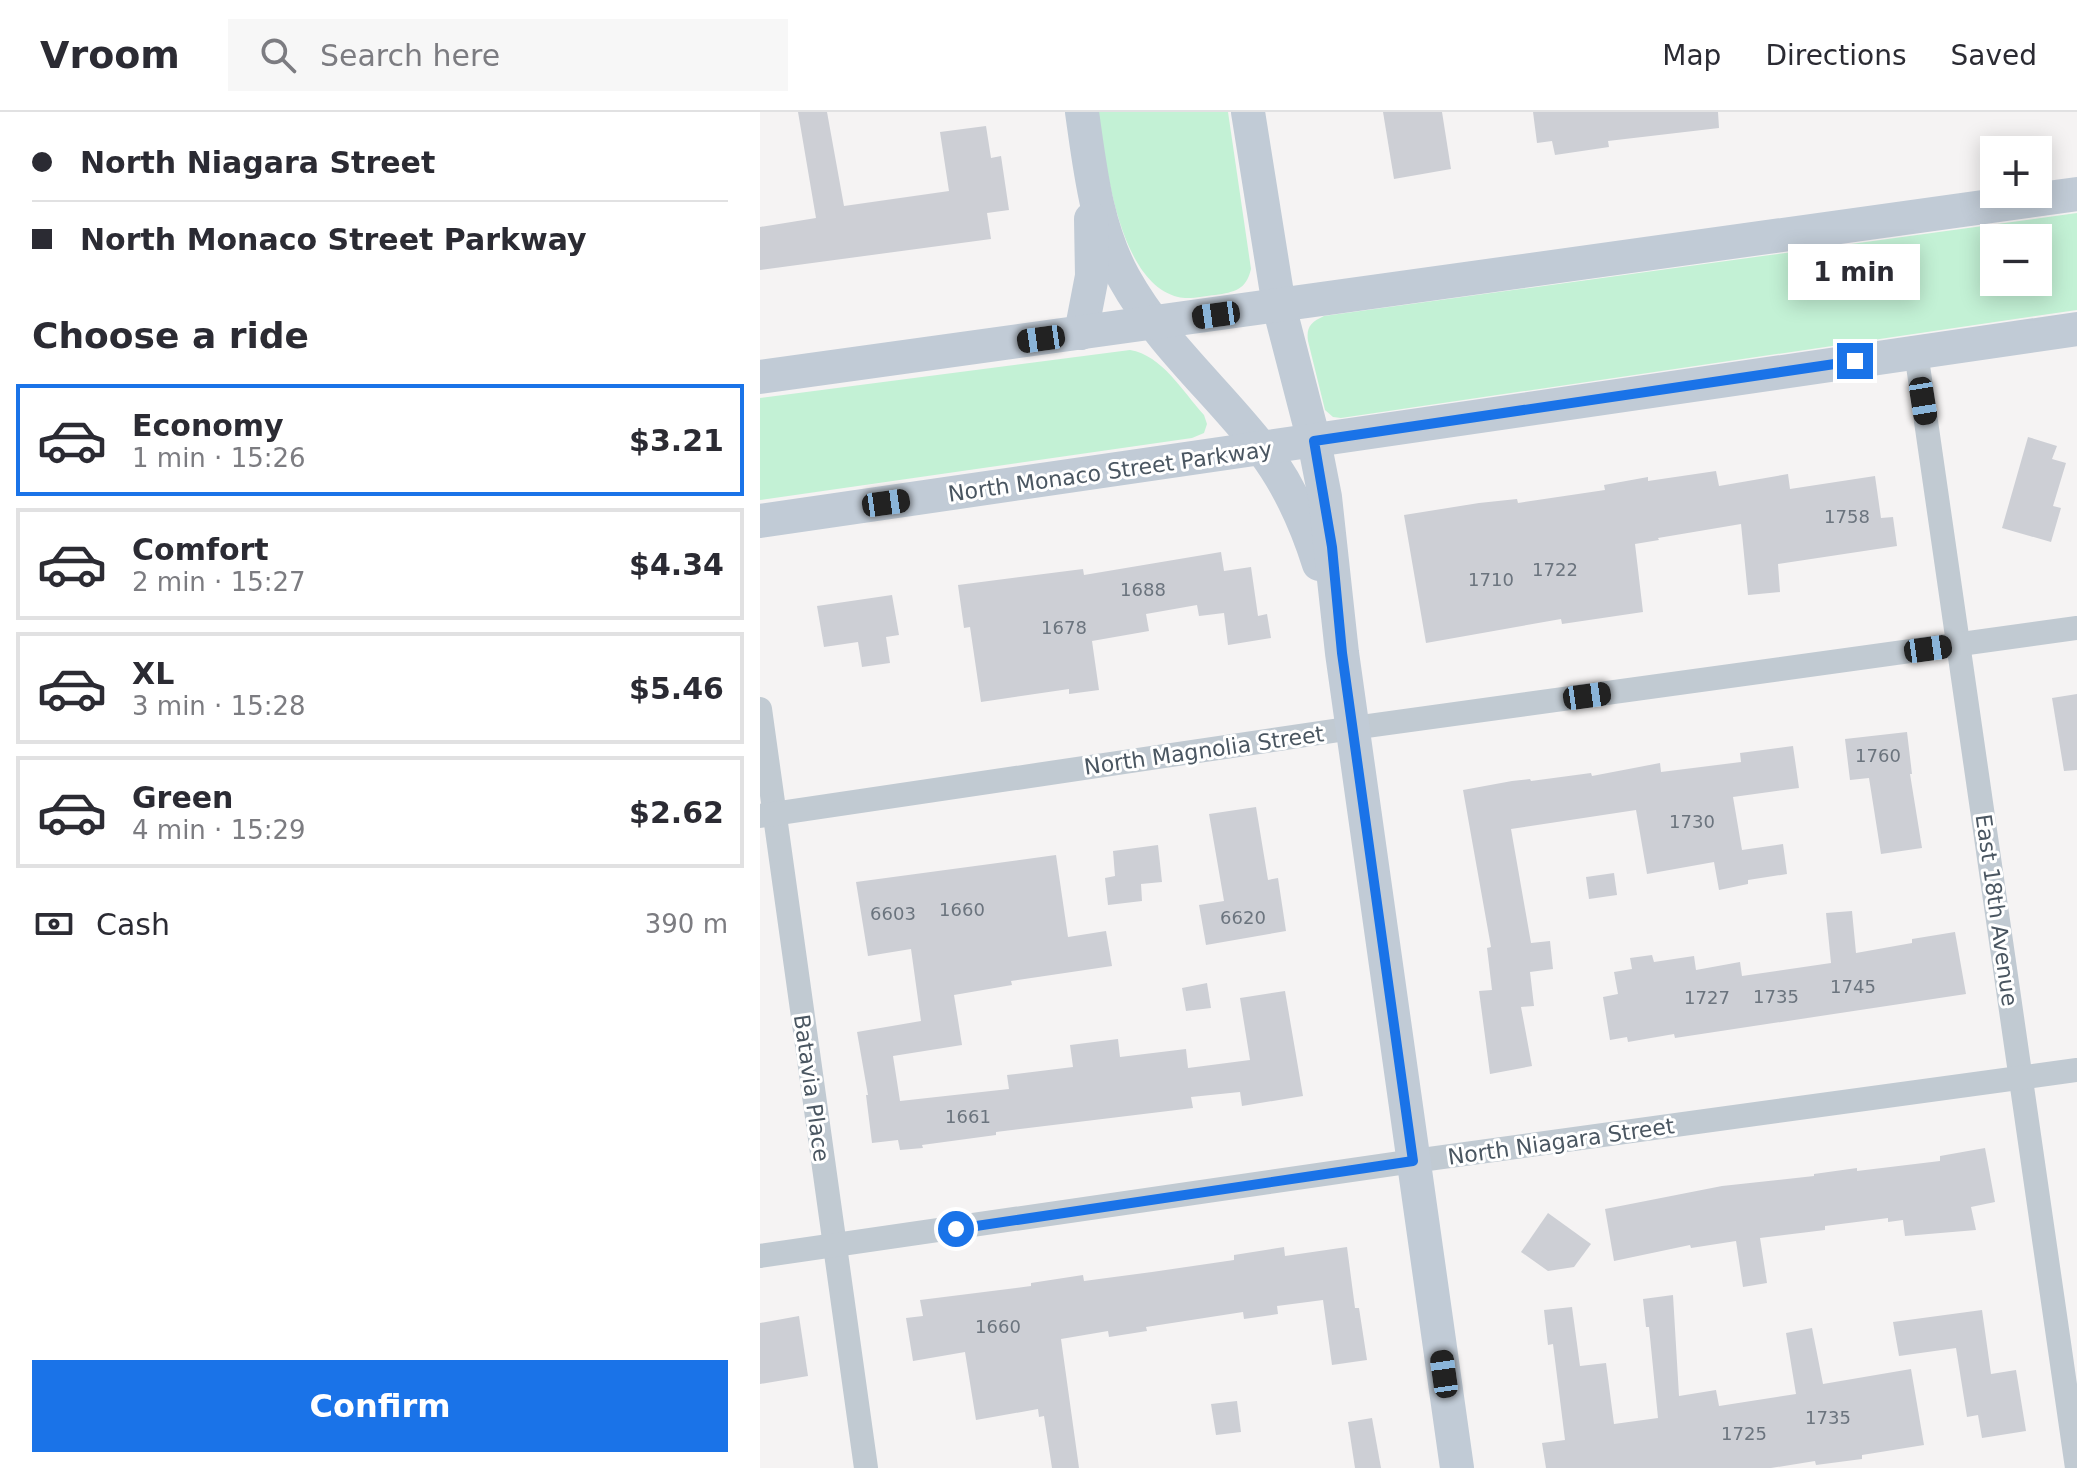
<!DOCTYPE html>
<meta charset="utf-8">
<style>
:root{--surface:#fff;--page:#f7f7f7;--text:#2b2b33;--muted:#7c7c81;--line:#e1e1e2;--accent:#1a73e8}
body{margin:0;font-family:"DejaVu Sans",sans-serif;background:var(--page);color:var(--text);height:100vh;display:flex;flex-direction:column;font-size:30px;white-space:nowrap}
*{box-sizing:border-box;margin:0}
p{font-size:26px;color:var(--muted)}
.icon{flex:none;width:44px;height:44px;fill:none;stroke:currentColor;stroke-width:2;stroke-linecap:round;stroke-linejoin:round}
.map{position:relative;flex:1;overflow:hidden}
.panel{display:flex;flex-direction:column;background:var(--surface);width:760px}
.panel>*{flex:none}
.banner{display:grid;align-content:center;height:176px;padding:0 32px;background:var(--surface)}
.buttons{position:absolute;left:1220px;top:24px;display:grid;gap:16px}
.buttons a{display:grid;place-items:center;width:72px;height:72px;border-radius:0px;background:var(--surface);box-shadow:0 4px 20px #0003;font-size:40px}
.end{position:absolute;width:36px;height:36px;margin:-18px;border:10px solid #1a73e8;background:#fff;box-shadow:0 0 0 4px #fff}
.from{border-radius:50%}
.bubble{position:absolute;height:56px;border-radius:0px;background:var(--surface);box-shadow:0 4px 20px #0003;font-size:26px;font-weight:700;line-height:56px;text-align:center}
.car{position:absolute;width:24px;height:48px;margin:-24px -12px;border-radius:10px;box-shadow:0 0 6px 2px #0007;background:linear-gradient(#222 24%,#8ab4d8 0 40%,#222 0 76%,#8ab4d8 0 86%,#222 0)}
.banner b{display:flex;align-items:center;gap:28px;height:76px;font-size:30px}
.banner b+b{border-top:2px solid var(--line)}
.banner i{width:20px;height:20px;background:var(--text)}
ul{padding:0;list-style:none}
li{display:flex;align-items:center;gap:24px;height:112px;margin:0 16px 12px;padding:0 16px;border:4px solid var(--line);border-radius:0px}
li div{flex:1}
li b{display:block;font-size:30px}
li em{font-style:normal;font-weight:700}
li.selected{border-color:var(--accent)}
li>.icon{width:72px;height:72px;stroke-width:1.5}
h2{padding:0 32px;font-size:36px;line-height:96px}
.pay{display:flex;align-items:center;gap:20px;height:88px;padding:0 32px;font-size:30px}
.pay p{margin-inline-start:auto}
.button{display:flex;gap:16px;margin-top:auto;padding:16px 32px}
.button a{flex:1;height:92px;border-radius:0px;background:var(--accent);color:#fff;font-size:32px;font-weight:700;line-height:92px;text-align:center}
header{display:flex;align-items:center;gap:48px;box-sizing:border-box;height:112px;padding:0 40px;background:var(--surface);border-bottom:2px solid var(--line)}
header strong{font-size:38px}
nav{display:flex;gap:44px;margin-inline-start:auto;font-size:28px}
.search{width:560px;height:72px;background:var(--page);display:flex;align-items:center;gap:20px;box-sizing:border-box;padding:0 28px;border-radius:0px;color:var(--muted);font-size:30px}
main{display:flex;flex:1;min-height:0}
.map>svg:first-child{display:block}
.green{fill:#c3f1d5;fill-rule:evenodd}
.building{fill:#cdcfd5}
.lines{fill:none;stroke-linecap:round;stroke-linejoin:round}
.street{stroke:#c1cad2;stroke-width:24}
.secondary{stroke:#c1cbd6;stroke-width:34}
.route{stroke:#1a73e8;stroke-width:10}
.labels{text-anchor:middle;stroke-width:6;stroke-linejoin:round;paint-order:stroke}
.number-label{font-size:18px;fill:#6b747e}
.street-label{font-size:22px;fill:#4a5661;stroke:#fff}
</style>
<header>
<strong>Vroom</strong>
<div class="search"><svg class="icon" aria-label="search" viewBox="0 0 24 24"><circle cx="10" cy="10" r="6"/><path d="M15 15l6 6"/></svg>Search here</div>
<nav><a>Map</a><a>Directions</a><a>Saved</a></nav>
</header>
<main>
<section class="panel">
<div class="banner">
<b><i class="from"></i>North Niagara Street</b>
<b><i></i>North Monaco Street Parkway</b>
</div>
<h2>Choose a ride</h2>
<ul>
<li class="selected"><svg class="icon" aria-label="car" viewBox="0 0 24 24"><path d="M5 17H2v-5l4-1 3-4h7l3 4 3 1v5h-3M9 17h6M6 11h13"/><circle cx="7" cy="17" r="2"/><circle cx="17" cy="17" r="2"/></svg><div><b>Economy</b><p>1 min · 15:26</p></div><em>$3.21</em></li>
<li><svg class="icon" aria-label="car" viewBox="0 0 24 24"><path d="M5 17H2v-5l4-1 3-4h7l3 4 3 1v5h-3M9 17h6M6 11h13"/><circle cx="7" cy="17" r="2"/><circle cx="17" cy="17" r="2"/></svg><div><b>Comfort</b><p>2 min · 15:27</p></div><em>$4.34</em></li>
<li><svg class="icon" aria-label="car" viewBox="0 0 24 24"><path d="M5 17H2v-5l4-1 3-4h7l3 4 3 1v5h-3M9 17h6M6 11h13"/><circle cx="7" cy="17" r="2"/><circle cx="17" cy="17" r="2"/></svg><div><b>XL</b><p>3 min · 15:28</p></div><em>$5.46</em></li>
<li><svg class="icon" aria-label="car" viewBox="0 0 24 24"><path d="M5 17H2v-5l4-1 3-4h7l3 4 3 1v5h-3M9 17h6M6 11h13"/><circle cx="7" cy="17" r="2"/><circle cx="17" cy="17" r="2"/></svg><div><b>Green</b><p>4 min · 15:29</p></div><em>$2.62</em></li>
</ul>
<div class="pay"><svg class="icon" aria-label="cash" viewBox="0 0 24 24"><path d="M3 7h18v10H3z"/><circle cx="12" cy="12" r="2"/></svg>Cash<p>390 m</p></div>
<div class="button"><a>Confirm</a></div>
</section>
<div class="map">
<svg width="1317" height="1356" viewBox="0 0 1317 1356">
<rect width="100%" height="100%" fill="#f5f3f3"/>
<!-- green -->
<g class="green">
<path d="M338,0h130l23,157c-5,21 -16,23 -36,26 -11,1 -26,5 -37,2 -60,-15 -72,-134 -80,-185z"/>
<path d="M1317,101v97l-736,108 -8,-1 -8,-7 -17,-69c-2,-14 3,-19 16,-25zM1278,126v44h-44v-44z"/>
<path d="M370,238c32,5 53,42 74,65l3,9 -3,9 -12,5 -432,62v-102z"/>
</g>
<!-- building -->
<g class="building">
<path d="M38,0h29l17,94 105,-15 -9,-59 46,-6 5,32 10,-2 8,54 -22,3 4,26 -231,31v-43l56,-9z"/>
<path d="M623,0h59l9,57 -57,10z"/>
<path d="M773,0h185l1,16 -111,13 1,6 -54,8 -3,-14 -15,2z"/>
<path d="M1268,325l29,9 -5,13 14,4 -13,43 8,2 -10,34 -49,-14z"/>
<path d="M956,359l3,15 69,-12 2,15 85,-13 6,42 12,-1 4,29 -119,18 2,28 -32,3 -7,-71 -83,14 1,2 -24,4 8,68 -81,12 -1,-5 -135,24 -22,-128 75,-12 38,-4 1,4 87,-13 -1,-5 44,-8v4z"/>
<path d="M461,440l3,19 27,-4 7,49 9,-2 4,24 -43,7 -4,-32 -25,3 -2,-11 -51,9 3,17 -57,10 7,49 -30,4v-5l-88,13 -11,-75 -6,1 -6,-43 125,-16 1,6z"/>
<path d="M132,483l7,40 -13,2 4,26 -28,4 -4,-25 -34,5 -7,-41z"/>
<path d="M1317,582v76l-13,1 -12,-73z"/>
<path d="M1147,620l5,42h-2l12,74 -41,6 -12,-76 -19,2 -5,-41z"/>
<path d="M1033,634l6,42 -66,9 9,53 41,-6 4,30 -39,6v4l-29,6 -5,-28 -67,12 -11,-64 -125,19 20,114 19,-2 3,28 -23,3 4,34 -13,1 11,59 -42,8 -11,-83 13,-1 -5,-42 4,-1 -28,-157 49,-9 18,-2 1,2 60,-8 1,3 68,-13 1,9 80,-10 -1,-9z"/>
<path d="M496,695l12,73 10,-2 8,53 -80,14 -7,-40 25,-4 -15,-87z"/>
<path d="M398,733l4,37 -21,2 1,17 -34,4 -3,-27 10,-2 -2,-25z"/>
<path d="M296,743l12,82 38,-6 6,35 -101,15 1,4 -58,10 8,50 -69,11 7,45 109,-12 -2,-14 66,-8 -3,-22 48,-6 2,18 66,-8 2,19 62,-8 -10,-62 45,-7 18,105 -61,10 -2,-14 -49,5 2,11 -197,24v3l-74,10 1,3 -23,2 -2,-10 -26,3 -6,-48h2l-11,-63 64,-11 -10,-72 -43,7 -12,-74z"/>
<path d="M854,761l3,22 -28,4 -3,-22z"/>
<path d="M1092,799l4,42 56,-10v-4l43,-7 11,62 -291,44 -1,-4 -46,8 -1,-5 -17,3 -7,-43 15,-3 -4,-22 18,-3 -2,-11 22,-3 2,7 40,-6 2,14 44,-8 2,14 89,-13 -5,-50z"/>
<path d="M447,871l4,25 -25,3 -4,-23z"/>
<path d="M1225,1036l10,54 -24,5 5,23 -71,6 -2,-16 -15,2v-4l-63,8v4l-65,8 7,45 -24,4 -7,-46 -45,7 -1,-3 -76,16 -9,-52 117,-23 92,-10v-2l43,-6v3l83,-10v-5z"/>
<path d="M788,1101l43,31 -17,23 -26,4 -27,-19z"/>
<path d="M524,1135l1,9 62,-9 8,61h4l8,52 -35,5 -9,-65 -46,6 1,8 -34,5 -1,-7 -97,15 1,4 -38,6 -1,-6 -47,8 18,129h-27l-8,-52 -5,1 -1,-8 -62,11 -11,-68 -52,9 -7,-43 17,-2 -3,-16 111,-14v-3l52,-8 1,6 68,-9 82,-12v-5z"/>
<path d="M913,1183l6,101 37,-6 3,16 77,-12 -10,-61 26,-5 11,56 88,-15 13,76 -62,10v4l-46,6 -1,-4 -44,7h-225l-4,-25 23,-3 -12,-96 -5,1 -4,-35 28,-3 8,59 26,-3 8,61 44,-6 -9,-91h-3l-3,-28z"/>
<path d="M1222,1198l9,64 25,-4 10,61 -44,7 -4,-23 -11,2 -11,-69 -57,8 -6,-34z"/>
<path d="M39,1204l9,60 -48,8v-61z"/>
<path d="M477,1289l4,31 -25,3 -5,-31z"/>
<path d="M612,1306l9,50h-26l-7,-46z"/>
</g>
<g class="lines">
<!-- street -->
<g class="street">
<path d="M1156,240l161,1116"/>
<path d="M0,597l106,759"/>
<path d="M0,704l593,-88 724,-100"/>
<path d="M0,1144l653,-95 664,-91"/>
</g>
<!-- secondary -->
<g class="secondary">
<path d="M322,0c8,56 14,115 42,166 36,65 93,113 138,171 27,35 44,74 57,115"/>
<path d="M488,0l31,194 35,135 11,56 17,156 115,815"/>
<path d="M321,221l11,-57 -1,-57"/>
<path d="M0,265l1317,-183"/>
<path d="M0,409l1317,-192"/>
</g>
</g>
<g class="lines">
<!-- route -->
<path class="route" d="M196,1117l457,-68 -71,-508 -10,-106 -18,-106 541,-80"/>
</g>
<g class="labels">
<!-- number labels -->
<g class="number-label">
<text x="1087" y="411">1758</text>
<text x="795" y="464">1722</text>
<text x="731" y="474">1710</text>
<text x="383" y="484">1688</text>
<text x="304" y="522">1678</text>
<text x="1118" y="650">1760</text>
<text x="932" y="716">1730</text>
<text x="202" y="804">1660</text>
<text x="133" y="808">6603</text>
<text x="483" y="812">6620</text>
<text x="1093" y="881">1745</text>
<text x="1016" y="891">1735</text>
<text x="947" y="892">1727</text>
<text x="208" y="1011">1661</text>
<text x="238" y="1221">1660</text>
<text x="1068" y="1312">1735</text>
<text x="984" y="1328">1725</text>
</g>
<!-- street labels -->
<g class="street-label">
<text transform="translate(350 359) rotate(-8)" y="8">North Monaco Street Parkway</text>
<text transform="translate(444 638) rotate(-8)" y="8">North Magnolia Street</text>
<text transform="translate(1237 798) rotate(82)" y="8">East 18th Avenue</text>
<text transform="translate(52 976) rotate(82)" y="8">Batavia Place</text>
<text transform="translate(801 1029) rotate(-8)" y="8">North Niagara Street</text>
</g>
</g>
</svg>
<div class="buttons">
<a>+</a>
<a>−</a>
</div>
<i class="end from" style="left:196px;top:1117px"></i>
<i class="end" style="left:1095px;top:249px"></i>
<div class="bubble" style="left:1028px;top:132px;width:132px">1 min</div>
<i class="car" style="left:456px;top:203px;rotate:262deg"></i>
<i class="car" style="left:281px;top:227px;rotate:262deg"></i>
<i class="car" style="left:1163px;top:289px;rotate:171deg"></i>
<i class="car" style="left:126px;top:391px;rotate:82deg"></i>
<i class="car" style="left:1168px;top:537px;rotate:82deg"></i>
<i class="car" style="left:827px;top:584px;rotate:82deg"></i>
<i class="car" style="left:684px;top:1262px;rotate:352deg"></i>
</div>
</main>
